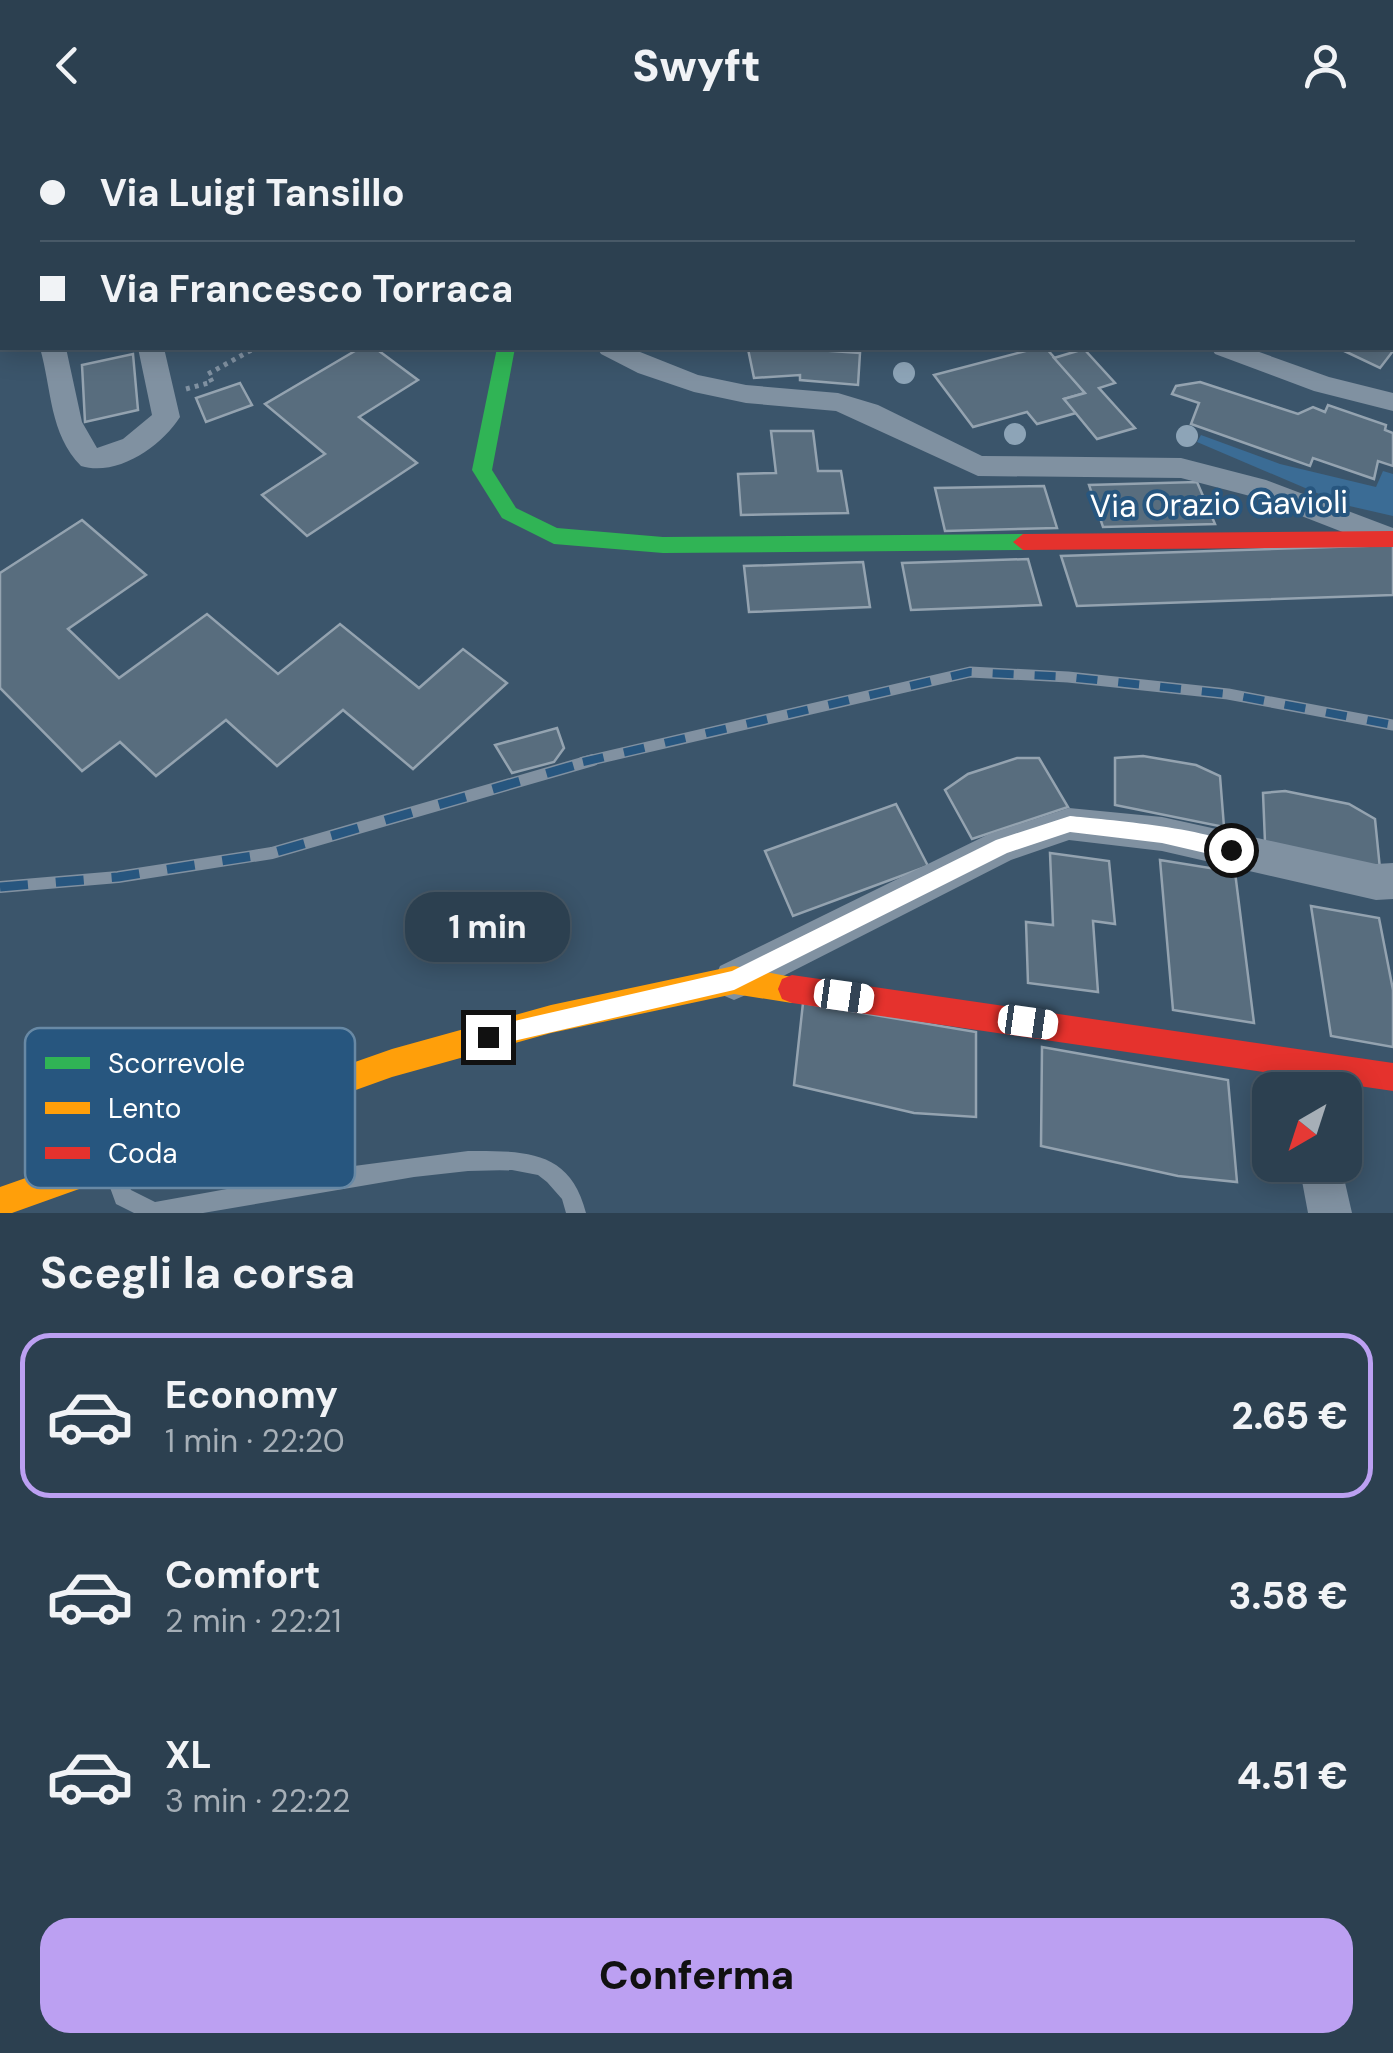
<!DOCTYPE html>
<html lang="it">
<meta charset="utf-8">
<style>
:root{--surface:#2c4050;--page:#344757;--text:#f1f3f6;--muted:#a6afb7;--line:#485967;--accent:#bca0f2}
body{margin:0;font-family:"DM Sans",sans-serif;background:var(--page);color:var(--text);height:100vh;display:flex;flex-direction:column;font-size:38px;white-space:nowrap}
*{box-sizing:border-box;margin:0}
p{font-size:32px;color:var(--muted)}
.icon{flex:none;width:55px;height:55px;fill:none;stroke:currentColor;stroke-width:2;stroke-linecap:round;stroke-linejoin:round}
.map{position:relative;height:1083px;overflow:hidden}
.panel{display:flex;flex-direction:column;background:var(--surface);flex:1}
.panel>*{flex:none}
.top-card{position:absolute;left:0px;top:0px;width:1395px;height:220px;box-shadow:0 5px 25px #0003,0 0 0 2px var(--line);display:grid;align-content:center;height:220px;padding:0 40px;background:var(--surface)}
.needle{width:65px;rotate:219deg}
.controls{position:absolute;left:1252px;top:942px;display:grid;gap:20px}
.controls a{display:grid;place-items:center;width:110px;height:110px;border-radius:20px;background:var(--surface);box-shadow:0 5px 25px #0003,0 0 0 2px var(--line);font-size:50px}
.end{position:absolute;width:45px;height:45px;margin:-22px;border:12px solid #fff;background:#111;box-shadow:0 0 0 5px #111}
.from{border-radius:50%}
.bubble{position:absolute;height:70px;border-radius:30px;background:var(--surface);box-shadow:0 5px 25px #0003,0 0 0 2px var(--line);font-size:32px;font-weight:800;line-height:70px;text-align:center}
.car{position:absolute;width:30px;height:60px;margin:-30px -15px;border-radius:12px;box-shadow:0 0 8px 2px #0007;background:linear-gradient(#fff 24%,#345 0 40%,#fff 0 76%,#345 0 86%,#fff 0)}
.top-card b{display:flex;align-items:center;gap:35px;height:95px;font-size:38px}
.top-card b+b{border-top:2px solid var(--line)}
.top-card i{width:25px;height:25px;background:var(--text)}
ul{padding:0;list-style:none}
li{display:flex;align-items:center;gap:30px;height:165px;margin:0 20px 15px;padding:0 20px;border:5px solid transparent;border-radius:30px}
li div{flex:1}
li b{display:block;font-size:38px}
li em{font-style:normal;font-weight:800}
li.selected{border-color:var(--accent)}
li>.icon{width:90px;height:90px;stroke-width:1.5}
h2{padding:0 40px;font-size:45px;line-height:120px}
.action{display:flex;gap:20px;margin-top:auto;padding:20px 40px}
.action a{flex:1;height:115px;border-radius:30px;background:var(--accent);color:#111;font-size:40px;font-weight:800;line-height:115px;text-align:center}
header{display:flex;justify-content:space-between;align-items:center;height:130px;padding:0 40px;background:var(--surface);font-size:45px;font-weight:800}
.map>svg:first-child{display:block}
.green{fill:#3b6c95}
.building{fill:#586d7e;stroke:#94a3b0;stroke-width:2.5}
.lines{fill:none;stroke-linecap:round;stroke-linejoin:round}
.path{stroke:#8091a1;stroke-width:5;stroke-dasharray:4 5;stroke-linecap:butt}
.lane{fill:#8091a1;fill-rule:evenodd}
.street{fill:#8091a1;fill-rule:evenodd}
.fast{fill:#30b455;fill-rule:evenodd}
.slow{fill:#ff9f0a;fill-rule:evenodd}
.jam{fill:#e5322d;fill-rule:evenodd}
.rail-far1-casing{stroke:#8191a1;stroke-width:11}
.rail-casing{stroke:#8191a1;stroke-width:12}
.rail-far1{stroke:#27567f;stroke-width:8;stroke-dasharray:21;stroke-linecap:butt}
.rail{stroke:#27567f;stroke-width:9;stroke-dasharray:28;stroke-linecap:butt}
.tree{fill:#8da4b7}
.route{fill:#fff}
.labels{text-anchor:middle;stroke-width:8;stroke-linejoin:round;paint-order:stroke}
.street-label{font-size:32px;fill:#fff;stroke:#27567f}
.key{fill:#27567f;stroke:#6889a5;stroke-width:2.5}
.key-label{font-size:28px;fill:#fff}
</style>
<header><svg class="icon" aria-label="back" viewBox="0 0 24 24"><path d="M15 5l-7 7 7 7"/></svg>Swyft<svg class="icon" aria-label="person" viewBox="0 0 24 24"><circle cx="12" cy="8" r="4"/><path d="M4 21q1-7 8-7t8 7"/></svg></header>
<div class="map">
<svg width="1393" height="1083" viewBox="0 0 1393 1083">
<rect width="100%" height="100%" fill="#3b556b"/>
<!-- green -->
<path class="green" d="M1201,305l79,29 96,23 7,-16 10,3v42l-48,-11 -148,-63z"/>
<!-- building -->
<g class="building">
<rect x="845" y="0" width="188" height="2"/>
<path d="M1392,209l1,12 -13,17 -42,-20h54z"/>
<path d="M360,218h15l43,32 -59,37 58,46 -110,73 -45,-41 63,-41 -60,-50z"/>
<path d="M789,218l71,5 -2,32 -58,-5v-5l-46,3 -6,-29z"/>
<path d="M1037,218h9l39,45 -21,6 12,14 -39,11 -10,-12 -54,15 -39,-52z"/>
<path d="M1084,219l31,34 -16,5 36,40 -38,11 -33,-40 21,-6 -31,-35z"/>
<path d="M133,224l5,56 -53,12 -3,-57z"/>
<path d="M1200,252l98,32 15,-7 12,5 3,-7 58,20 -1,5 8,3v33l-15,-5 -4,18 -61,-21 -3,8 -119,-42 8,-21 -27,-9 4,-8z"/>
<path d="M240,253l12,22 -46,17 -10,-24z"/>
<path d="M771,301h42l5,40h23l7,42 -107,2 -3,-41 38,-1z"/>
<path d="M1197,352l18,42 -112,3 -14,-42z"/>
<path d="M1044,356l13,42 -112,3 -10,-43z"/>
<path d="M82,390l64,55 -78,54 51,49 88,-64 71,60 62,-50 79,64 44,-39 44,34 -94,86 -70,-59 -66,56 -51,-46 -70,56 -36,-34 -38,29 -82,-83v-115z"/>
<path d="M1393,415v50l-316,11 -16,-50z"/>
<path d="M1028,429l13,46 -130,5 -9,-47z"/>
<path d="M863,432l7,45 -121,5 -5,-46z"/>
<path d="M557,598l7,20 -10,14 -42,11 -17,-28z"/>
<path d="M1143,626l53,9 24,11 4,51 -109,-22v-47z"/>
<path d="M1017,628h22l29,49 -96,32 -27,-49 23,-16z"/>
<path d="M1285,661l64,13 26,15 5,50 -115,-27 -2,-49z"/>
<path d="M896,674l32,62 -135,50 -28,-65z"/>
<path d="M1050,723l59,8 6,63 -22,-3 5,71 -70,-9 -2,-61 27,3z"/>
<path d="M1160,730l75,12 19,151 -81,-13z"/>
<path d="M1311,776l68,12 14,72v57l-62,-11z"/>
<path d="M803,873l173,29v85l-62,-4 -120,-28z"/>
<path d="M1042,917l186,33 9,102 -59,-6 -137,-30z"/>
</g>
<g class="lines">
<!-- path -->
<path class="path" d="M186,259l26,-7 -4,-8 47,-26"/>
<!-- lane -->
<g class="lane">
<rect x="324" y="0" width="10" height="2"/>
<path d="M468,1021c56,0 102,-2 118,62h-20l-4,-14 -15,-17 -9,-7 -26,-5 -44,1 -54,6 -211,36h-69l-18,-9 -12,-33 3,-7 7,-3 7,3 10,26 24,12 199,-36z"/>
</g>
<!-- street -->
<g class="street">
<path d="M571,0h22l1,2h-21z"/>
<path d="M1160,0h22l1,2h-21z"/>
<path d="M1309,0h22l2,2h-22z"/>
<rect x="1392" y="16" width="1" height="12"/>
<path d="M0,56l2,1v14l-2,-1z"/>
<rect x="1392" y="107" width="1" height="14"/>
<path d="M0,136l2,1v17l-2,-1z"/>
<path d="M40,218h26l16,74 15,26 26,-9 29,-24 -14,-67h26l16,69c-19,30 -63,60 -99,49 -32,-33 -29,-76 -41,-118z"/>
<path d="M597,218h33l68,27 48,10 92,8 40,12 104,51 199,2 85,22 127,48v18l-17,-1 -126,-49 -69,-18 -203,-2 -142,-65 -90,-8 -52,-11 -56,-19 -37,-19z"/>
<path d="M1211,218h37l81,29 64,16v18l-79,-20 -99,-37z"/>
<path d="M1069,678l93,9 214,47 17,-1v36l-17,1 -214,-49 -93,-11 -58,20 -263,134 -14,6 -14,-6 -6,-14 6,-14 269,-132z"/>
<path d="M1299,1035h42l11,48h-44z"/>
</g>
<!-- fast -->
<path class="fast" d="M497,218h18l-23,122 24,38 41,20 106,9 360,-3 10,8 -10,8 -360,3 -109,-9 -52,-26 -30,-48z"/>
<!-- slow -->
<g class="slow">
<path d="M0,34l2,1v8l-2,1z"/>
<path d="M734,836l68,13 4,10 -4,10 -10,4 -58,-9 -183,39 -159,44 -380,136h-12v-26l392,-138 159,-44z"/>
</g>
<!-- jam -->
<g class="jam">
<path d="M1393,401v16l-370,3 -10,-8 10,-8z"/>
<path d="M792,845l601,88v28l-601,-88 -10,-4 -4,-10 4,-10z"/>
</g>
<defs>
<path id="rail-far1" d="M583,632l387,-90 98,5 160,17 165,31"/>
<path id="rail" d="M0,757l118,-10 154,-24 321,-93"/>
</defs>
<!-- rail-far1 casing -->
<use href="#rail-far1" class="rail-far1-casing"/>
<!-- rail casing -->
<use href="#rail" class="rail-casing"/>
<!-- rail-far1 -->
<use href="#rail-far1" class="rail-far1"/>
<!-- rail -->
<use href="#rail" class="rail"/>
</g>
<!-- trees -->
<g class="tree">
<circle cx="904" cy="243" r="11"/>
<circle cx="1015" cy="304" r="11"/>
<circle cx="1187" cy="306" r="11"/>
</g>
<!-- route -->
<path class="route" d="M1070,686c29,3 157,13 170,34l-9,9 -69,-16 -92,-11 -63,21 -273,137 -246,57 -11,-10 11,-10 244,-56 264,-131z"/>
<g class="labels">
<!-- street labels -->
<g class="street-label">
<text transform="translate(1219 374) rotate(-1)" y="11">Via Orazio Gavioli</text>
</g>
</g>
<!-- legend -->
<rect x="25" y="898" width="330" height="160" rx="15" class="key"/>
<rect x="45" y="927" width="45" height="12" fill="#30b455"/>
<rect x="45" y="972" width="45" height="12" fill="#ff9f0a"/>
<rect x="45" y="1017" width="45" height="12" fill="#e5322d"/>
<g class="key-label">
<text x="108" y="943">Scorrevole</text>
<text x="108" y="988">Lento</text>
<text x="108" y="1033">Coda</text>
</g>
</svg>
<div class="controls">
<a><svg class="needle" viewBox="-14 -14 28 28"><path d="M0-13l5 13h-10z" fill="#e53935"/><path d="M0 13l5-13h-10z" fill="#a6afb7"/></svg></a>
</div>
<i class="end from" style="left:1231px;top:720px"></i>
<i class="end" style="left:488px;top:907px"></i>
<div class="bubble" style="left:405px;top:762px;width:165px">1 min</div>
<i class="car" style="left:844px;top:866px;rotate:98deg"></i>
<i class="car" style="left:1028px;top:892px;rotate:98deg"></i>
<div class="top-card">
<b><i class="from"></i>Via Luigi Tansillo</b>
<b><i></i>Via Francesco Torraca</b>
</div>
</div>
<section class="panel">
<h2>Scegli la corsa</h2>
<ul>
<li class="selected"><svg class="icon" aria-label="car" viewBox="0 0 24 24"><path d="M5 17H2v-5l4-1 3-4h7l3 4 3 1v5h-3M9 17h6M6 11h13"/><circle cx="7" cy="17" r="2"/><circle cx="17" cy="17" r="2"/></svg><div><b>Economy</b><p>1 min · 22:20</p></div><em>2.65 €</em></li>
<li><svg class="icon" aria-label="car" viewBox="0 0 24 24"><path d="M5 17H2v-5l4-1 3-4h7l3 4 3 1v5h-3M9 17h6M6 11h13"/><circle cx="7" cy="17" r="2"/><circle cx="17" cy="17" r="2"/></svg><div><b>Comfort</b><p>2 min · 22:21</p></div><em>3.58 €</em></li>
<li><svg class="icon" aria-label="car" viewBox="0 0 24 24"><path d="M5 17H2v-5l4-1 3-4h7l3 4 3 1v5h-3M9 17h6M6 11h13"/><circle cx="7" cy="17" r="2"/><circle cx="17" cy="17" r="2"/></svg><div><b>XL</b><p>3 min · 22:22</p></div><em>4.51 €</em></li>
</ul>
<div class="action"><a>Conferma</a></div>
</section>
